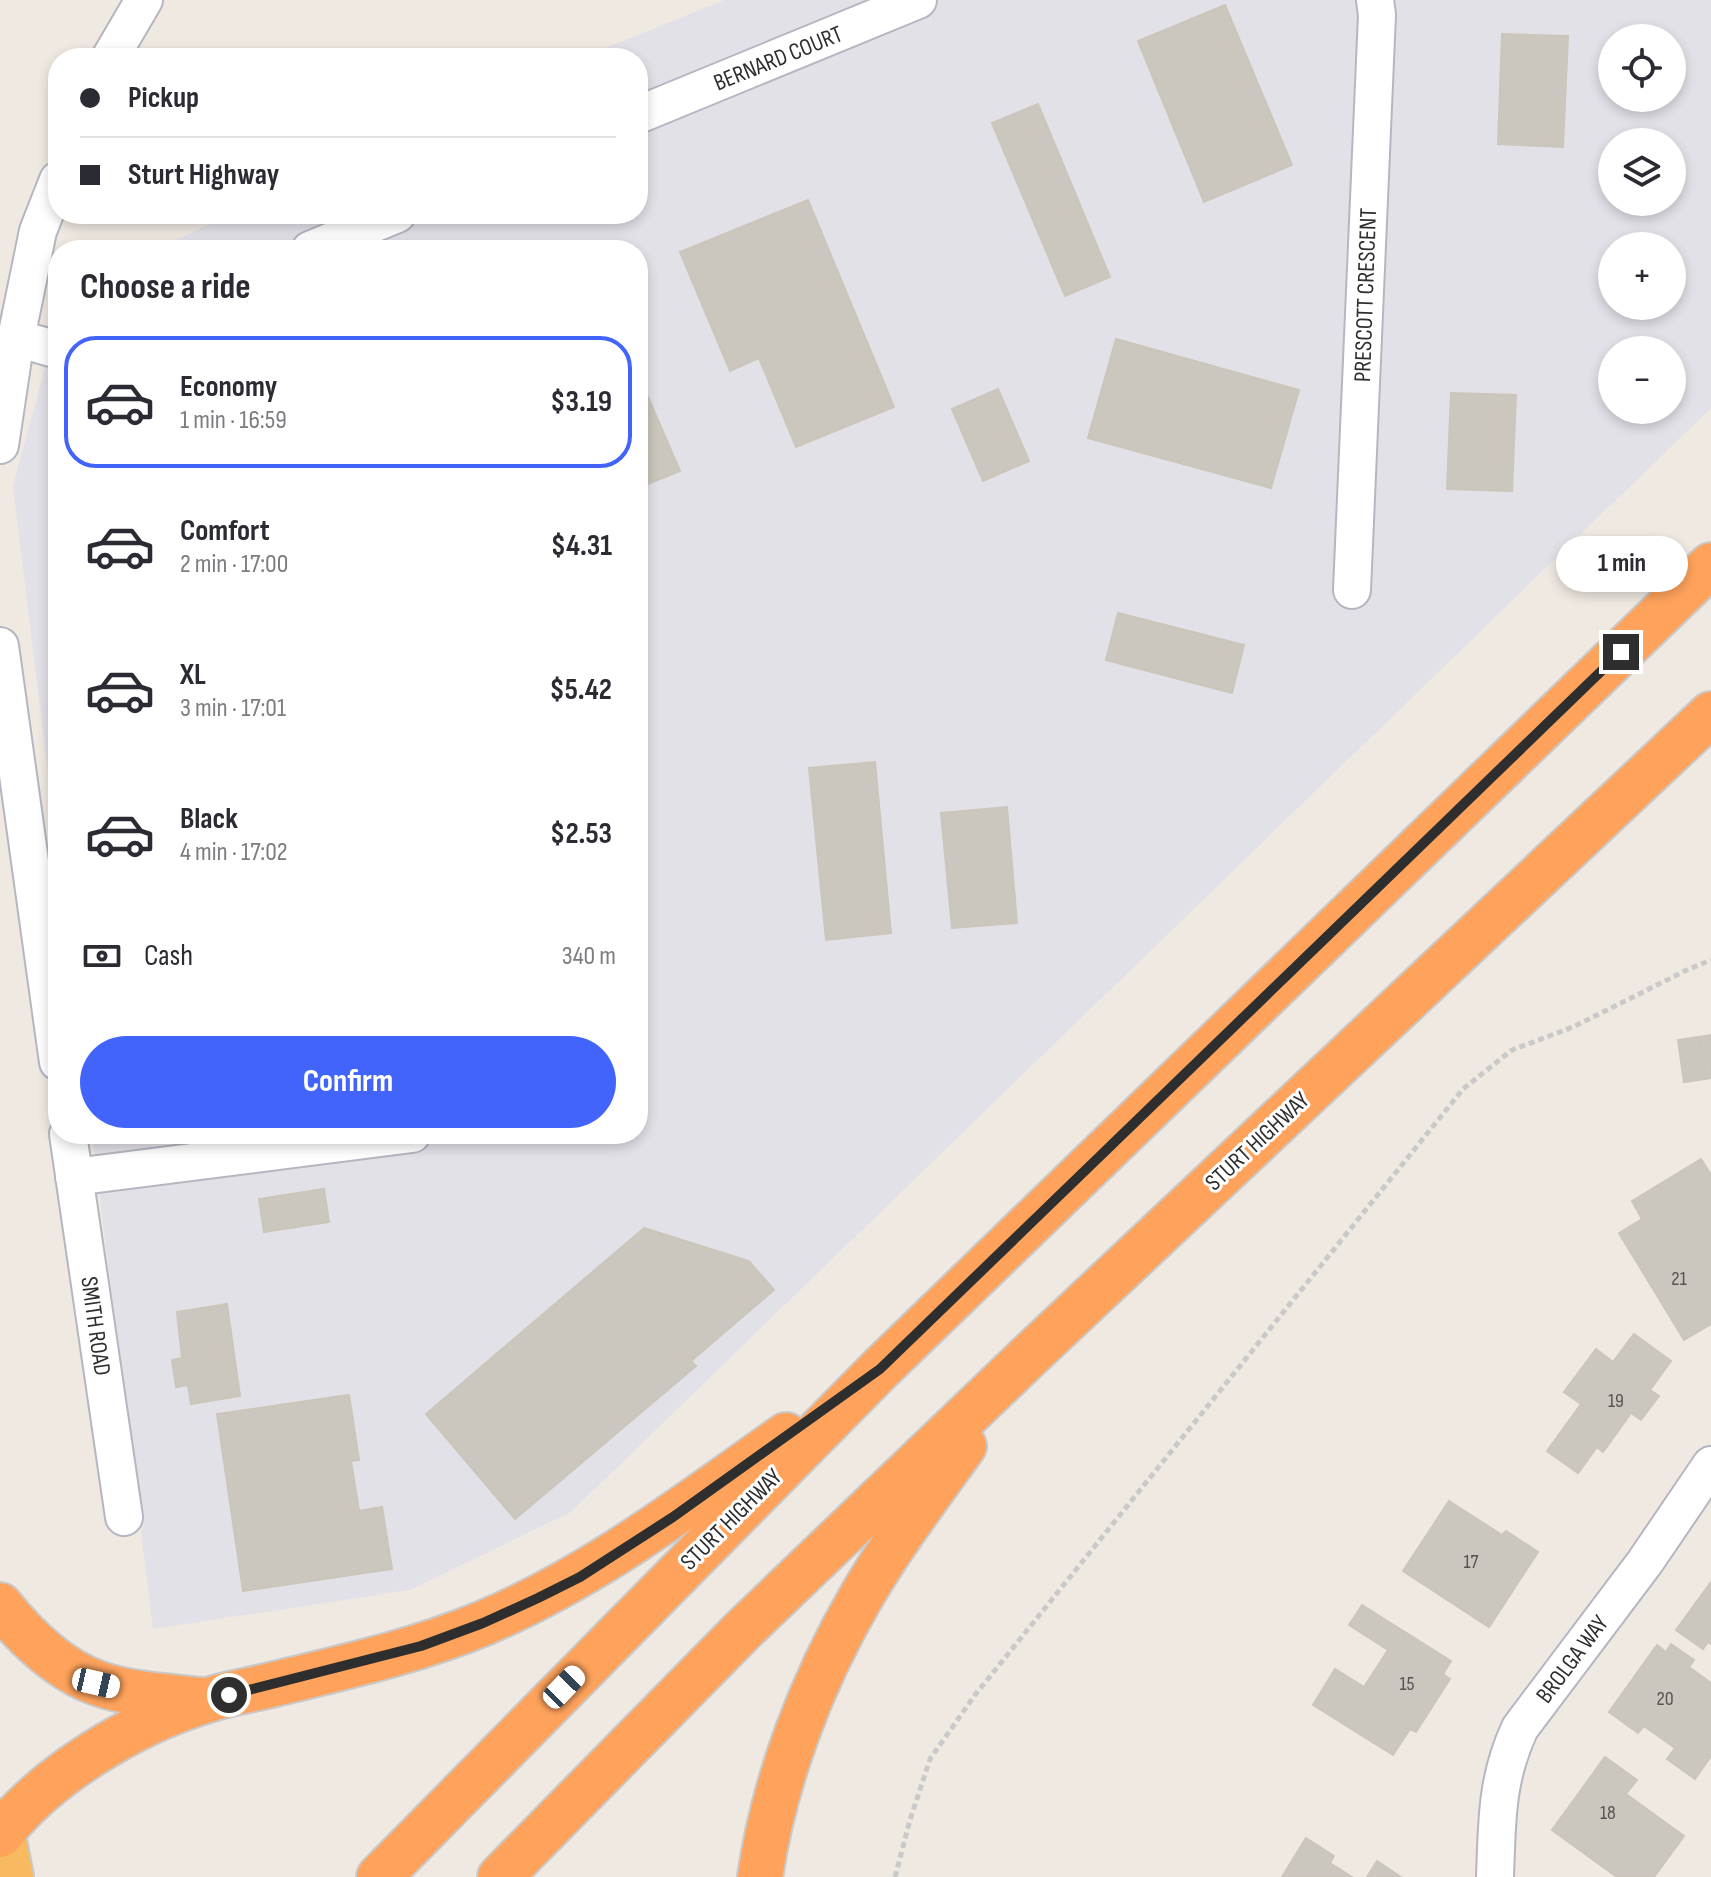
<!DOCTYPE html>
<meta charset="utf-8">
<style>
:root{--surface:#fff;--page:#f2f2f3;--text:#2b2b33;--muted:#7c7c81;--line:#e1e1e2;--accent:#4264fb}
body{margin:0;font-family:"Sofia Sans Condensed",sans-serif;background:var(--page);color:var(--text);height:100vh;display:flex;flex-direction:column;font-size:30px;white-space:nowrap}
*{box-sizing:border-box;margin:0}
p{font-size:26px;color:var(--muted)}
.icon{flex:none;width:44px;height:44px;fill:none;stroke:currentColor;stroke-width:2;stroke-linecap:round;stroke-linejoin:round}
.map{position:relative;flex:1;overflow:hidden}
.details{position:absolute;left:48px;top:240px;width:600px;height:904px;display:flex;flex-direction:column;background:var(--surface);border-radius:32px;box-shadow:0 4px 12px #0003}
.details>*{flex:none}
.hud{position:absolute;left:48px;top:48px;width:600px;height:176px;border-radius:32px;box-shadow:0 4px 12px #0003;display:grid;align-content:center;height:176px;padding:0 32px;background:var(--surface)}
.tools{position:absolute;left:1598px;top:24px;display:grid;gap:16px}
.tools a{display:grid;place-items:center;width:88px;height:88px;border-radius:50%;background:var(--surface);box-shadow:0 4px 12px #0003;font-size:40px}
.end{position:absolute;width:36px;height:36px;margin:-18px;border:10px solid #2e2e2e;background:#fff;box-shadow:0 0 0 4px #fff}
.from{border-radius:50%}
.bubble{position:absolute;height:56px;border-radius:28px;background:var(--surface);box-shadow:0 4px 12px #0003;font-size:26px;font-weight:700;line-height:56px;text-align:center}
.car{position:absolute;width:24px;height:48px;margin:-24px -12px;border-radius:10px;box-shadow:0 0 6px 2px #0007;background:linear-gradient(#fff 24%,#345 0 40%,#fff 0 76%,#345 0 86%,#fff 0)}
.hud b{display:flex;align-items:center;gap:28px;height:76px;font-size:30px}
.hud b+b{border-top:2px solid var(--line)}
.hud i{width:20px;height:20px;background:var(--text)}
ul{padding:0;list-style:none}
li{display:flex;align-items:center;gap:24px;height:132px;margin:0 16px 12px;padding:0 16px;border:4px solid transparent;border-radius:32px}
li div{flex:1}
li b{display:block;font-size:30px}
li em{font-style:normal;font-weight:700}
li.current{border-color:var(--accent)}
li>.icon{width:72px;height:72px;stroke-width:1.5}
h2{padding:0 32px;font-size:36px;line-height:96px}
.pay{display:flex;align-items:center;gap:20px;height:88px;padding:0 32px;font-size:30px}
.pay p{margin-inline-start:auto}
.cta{display:flex;gap:16px;margin-top:auto;padding:16px 32px}
.cta a{flex:1;height:92px;border-radius:48px;background:var(--accent);color:#fff;font-size:32px;font-weight:700;line-height:92px;text-align:center}
.map>svg:first-child{display:block}
.industrial{fill:#e3e1e8;fill-rule:evenodd}
.building{fill:#cbc7bf;stroke:#cbc5ba;stroke-width:2}
.lines{fill:none;stroke-linecap:round;stroke-linejoin:round}
.minor-casing{stroke:#b4b7c1;stroke-width:40}
.trunk-casing{stroke:#c9c9c9;stroke-width:48}
.motorway-casing{stroke:#c9c9c9;stroke-width:48}
.path{stroke:#c9c9c9;stroke-width:5;stroke-dasharray:6 4;stroke-linecap:butt}
.minor{stroke:#fff;stroke-width:36}
.trunk{stroke:#f8ba60;stroke-width:44}
.motorway{stroke:#ffa35c;stroke-width:44}
.route{stroke:#2e2e2e;stroke-width:10}
.labels{text-anchor:middle;stroke-width:6;stroke-linejoin:round;paint-order:stroke}
.number-label{font-size:20px;fill:#555452}
.street-label{font-size:24px;fill:#2e2e2e;stroke:#fff}
</style>
<div class="map">
<svg width="1711" height="1877" viewBox="0 0 1711 1877">
<rect width="100%" height="100%" fill="#efe9e1"/>
<!-- industrial -->
<g class="industrial">
<path d="M724,0h987v408l-1140,1104 -161,78 -257,39 -61,-495h546v-884h-482l74,-36h408v-156h-57zM1612,38h60v60h-60zM1612,142h60v60h-60zM1612,246h60v60h-60zM1612,350h60v60h-60z"/>
<path d="M58,320v534l-45,-368z"/>
</g>
<!-- building -->
<g class="building">
<path d="M1225,5l67,160 -88,37 -66,-161z"/>
<path d="M1502,34l66,2 -5,111 -65,-3z"/>
<path d="M1038,104l72,173 -45,19 -73,-173z"/>
<path d="M808,200l86,207 -98,40 -37,-89 -29,13 -50,-119z"/>
<path d="M1116,339l183,51 -28,98 -183,-50z"/>
<path d="M638,374l42,97 -42,17z"/>
<path d="M998,389l31,72 -46,20 -31,-72z"/>
<path d="M1451,393l65,2 -4,96 -65,-2z"/>
<path d="M1118,613l126,32 -12,48 -126,-33z"/>
<path d="M875,762l16,171 -65,7 -17,-172z"/>
<path d="M1007,807l10,116 -65,5 -11,-115z"/>
<path d="M1711,1035v43l-6,1 -6,-42z"/>
<path d="M1699,1037l6,42 -21,3 -6,-42z"/>
<path d="M1701,1159l10,16v149l-27,16 -65,-107 23,-14 -10,-18z"/>
<path d="M324,1189l5,33 -65,10 -5,-33z"/>
<path d="M644,1228l105,33 25,29 -83,71 5,5 -181,153 -89,-105z"/>
<path d="M227,1304l13,92 -49,8 -3,-19 -12,2 -4,-27 10,-2 -5,-46z"/>
<path d="M1634,1334l37,27 -21,29 9,6 -18,24 -10,-7 -28,39 -6,-5 -19,26 -31,-22 34,-47 -17,-12 32,-43 17,13z"/>
<path d="M349,1395l10,65 -8,1 8,50 23,-4 10,62 -149,22 -26,-177z"/>
<path d="M1449,1501l53,34 4,-4 32,21 -49,75 -86,-56z"/>
<path d="M1711,1582v62l-3,-2 -5,7 -27,-19z"/>
<path d="M1362,1605l89,56 -8,13 7,5 -34,53 -6,-3 -17,26 -80,-50 22,-36 29,18 24,-37 -39,-25z"/>
<path d="M1671,1644l23,16 -5,7 22,16v73l-16,23 -28,-20 8,-11 -31,-22 -6,7 -29,-21 48,-67 9,7z"/>
<path d="M1605,1757l32,23 -11,14 58,42 -30,41h-37l-65,-47z"/>
<path d="M1306,1838l28,18 -4,7 22,14h-70z"/>
<path d="M1377,1861l24,16h-34z"/>
</g>
<g class="lines">
<defs>
<g id="minor">
<path d="M110,58l34,-58"/>
<path d="M638,115l280,-115"/>
<path d="M58,180l-20,51 -22,107 35,10 7,-1"/>
<path d="M310,250l87,-36"/>
<path d="M0,445l16,-107"/>
<path d="M1352,590l25,-575 -2,-15"/>
<path d="M0,646l58,416"/>
<path d="M68,1134l56,383"/>
<path d="M74,1177l338,-43"/>
<path d="M1495,1877c2,-55 1,-98 25,-149l125,-166 66,-97"/>
</g>
<path id="trunk" d="M0,1821l11,56"/>
<g id="motorway">
<path d="M0,1605c25,31 58,64 97,78 33,12 71,13 105,17"/>
<path d="M0,1835c46,-60 133,-112 205,-134 23,-8 47,-11 70,-17 70,-17 142,-33 209,-61 111,-47 204,-119 302,-188"/>
<path d="M379,1877l501,-508 831,-804"/>
<path d="M500,1877l243,-247 286,-274 682,-642"/>
<path d="M760,1877c14,-97 52,-196 101,-280 30,-52 68,-102 103,-151"/>
</g>
</defs>
<!-- minor casing -->
<use href="#minor" class="minor-casing"/>
<!-- trunk casing -->
<use href="#trunk" class="trunk-casing"/>
<!-- motorway casing -->
<use href="#motorway" class="motorway-casing"/>
<!-- path -->
<path class="path" d="M895,1877l15,-57 20,-61 45,-64 488,-606 49,-39 61,-23 116,-58 22,-9"/>
<!-- minor -->
<use href="#minor" class="minor"/>
<!-- trunk -->
<use href="#trunk" class="trunk"/>
<!-- motorway -->
<use href="#motorway" class="motorway"/>
</g>
<g class="lines">
<!-- route -->
<path class="route" d="M229,1695l192,-49 62,-23 55,-25 42,-21 93,-60 207,-148 741,-717"/>
</g>
<g class="labels">
<!-- number labels -->
<g class="number-label">
<text x="1679" y="1285">21</text>
<text x="1616" y="1407">19</text>
<text x="1471" y="1568">17</text>
<text x="1407" y="1690">15</text>
<text x="1665" y="1705">20</text>
<text x="1608" y="1819">18</text>
</g>
<!-- street labels -->
<g class="street-label">
<text transform="translate(778 58) rotate(-22)" y="8">BERNARD COURT</text>
<text transform="translate(1365 295) rotate(-88)" y="8">PRESCOTT CRESCENT</text>
<text transform="translate(1257 1141) rotate(-43)" y="8">STURT HIGHWAY</text>
<text transform="translate(96 1326) rotate(82)" y="8">SMITH ROAD</text>
<text transform="translate(731 1519) rotate(-45)" y="8">STURT HIGHWAY</text>
<text transform="translate(1572 1659) rotate(-53)" y="8">BROLGA WAY</text>
</g>
</g>
</svg>
<div class="tools">
<a><svg class="icon" aria-label="locate" viewBox="0 0 24 24"><circle cx="12" cy="12" r="6"/><path d="M12 2v4M12 18v4M2 12h4M18 12h4"/></svg></a>
<a><svg class="icon" aria-label="layers" viewBox="0 0 24 24"><path d="M12 4l9 5-9 5-9-5zM3 14l9 5 9-5"/></svg></a>
<a>+</a>
<a>−</a>
</div>
<i class="end from" style="left:229px;top:1695px"></i>
<i class="end" style="left:1621px;top:652px"></i>
<div class="bubble" style="left:1556px;top:536px;width:132px">1 min</div>
<i class="car" style="left:96px;top:1683px;rotate:103deg"></i>
<i class="car" style="left:564px;top:1687px;rotate:44deg"></i>
<div class="hud">
<b><i class="from"></i>Pickup</b>
<b><i></i>Sturt Highway</b>
</div>
<section class="details">
<h2>Choose a ride</h2>
<ul>
<li class="current"><svg class="icon" aria-label="car" viewBox="0 0 24 24"><path d="M5 17H2v-5l4-1 3-4h7l3 4 3 1v5h-3M9 17h6M6 11h13"/><circle cx="7" cy="17" r="2"/><circle cx="17" cy="17" r="2"/></svg><div><b>Economy</b><p>1 min · 16:59</p></div><em>$3.19</em></li>
<li><svg class="icon" aria-label="car" viewBox="0 0 24 24"><path d="M5 17H2v-5l4-1 3-4h7l3 4 3 1v5h-3M9 17h6M6 11h13"/><circle cx="7" cy="17" r="2"/><circle cx="17" cy="17" r="2"/></svg><div><b>Comfort</b><p>2 min · 17:00</p></div><em>$4.31</em></li>
<li><svg class="icon" aria-label="car" viewBox="0 0 24 24"><path d="M5 17H2v-5l4-1 3-4h7l3 4 3 1v5h-3M9 17h6M6 11h13"/><circle cx="7" cy="17" r="2"/><circle cx="17" cy="17" r="2"/></svg><div><b>XL</b><p>3 min · 17:01</p></div><em>$5.42</em></li>
<li><svg class="icon" aria-label="car" viewBox="0 0 24 24"><path d="M5 17H2v-5l4-1 3-4h7l3 4 3 1v5h-3M9 17h6M6 11h13"/><circle cx="7" cy="17" r="2"/><circle cx="17" cy="17" r="2"/></svg><div><b>Black</b><p>4 min · 17:02</p></div><em>$2.53</em></li>
</ul>
<div class="pay"><svg class="icon" aria-label="cash" viewBox="0 0 24 24"><path d="M3 7h18v10H3z"/><circle cx="12" cy="12" r="2"/></svg>Cash<p>340 m</p></div>
<div class="cta"><a>Confirm</a></div>
</section>
</div>
